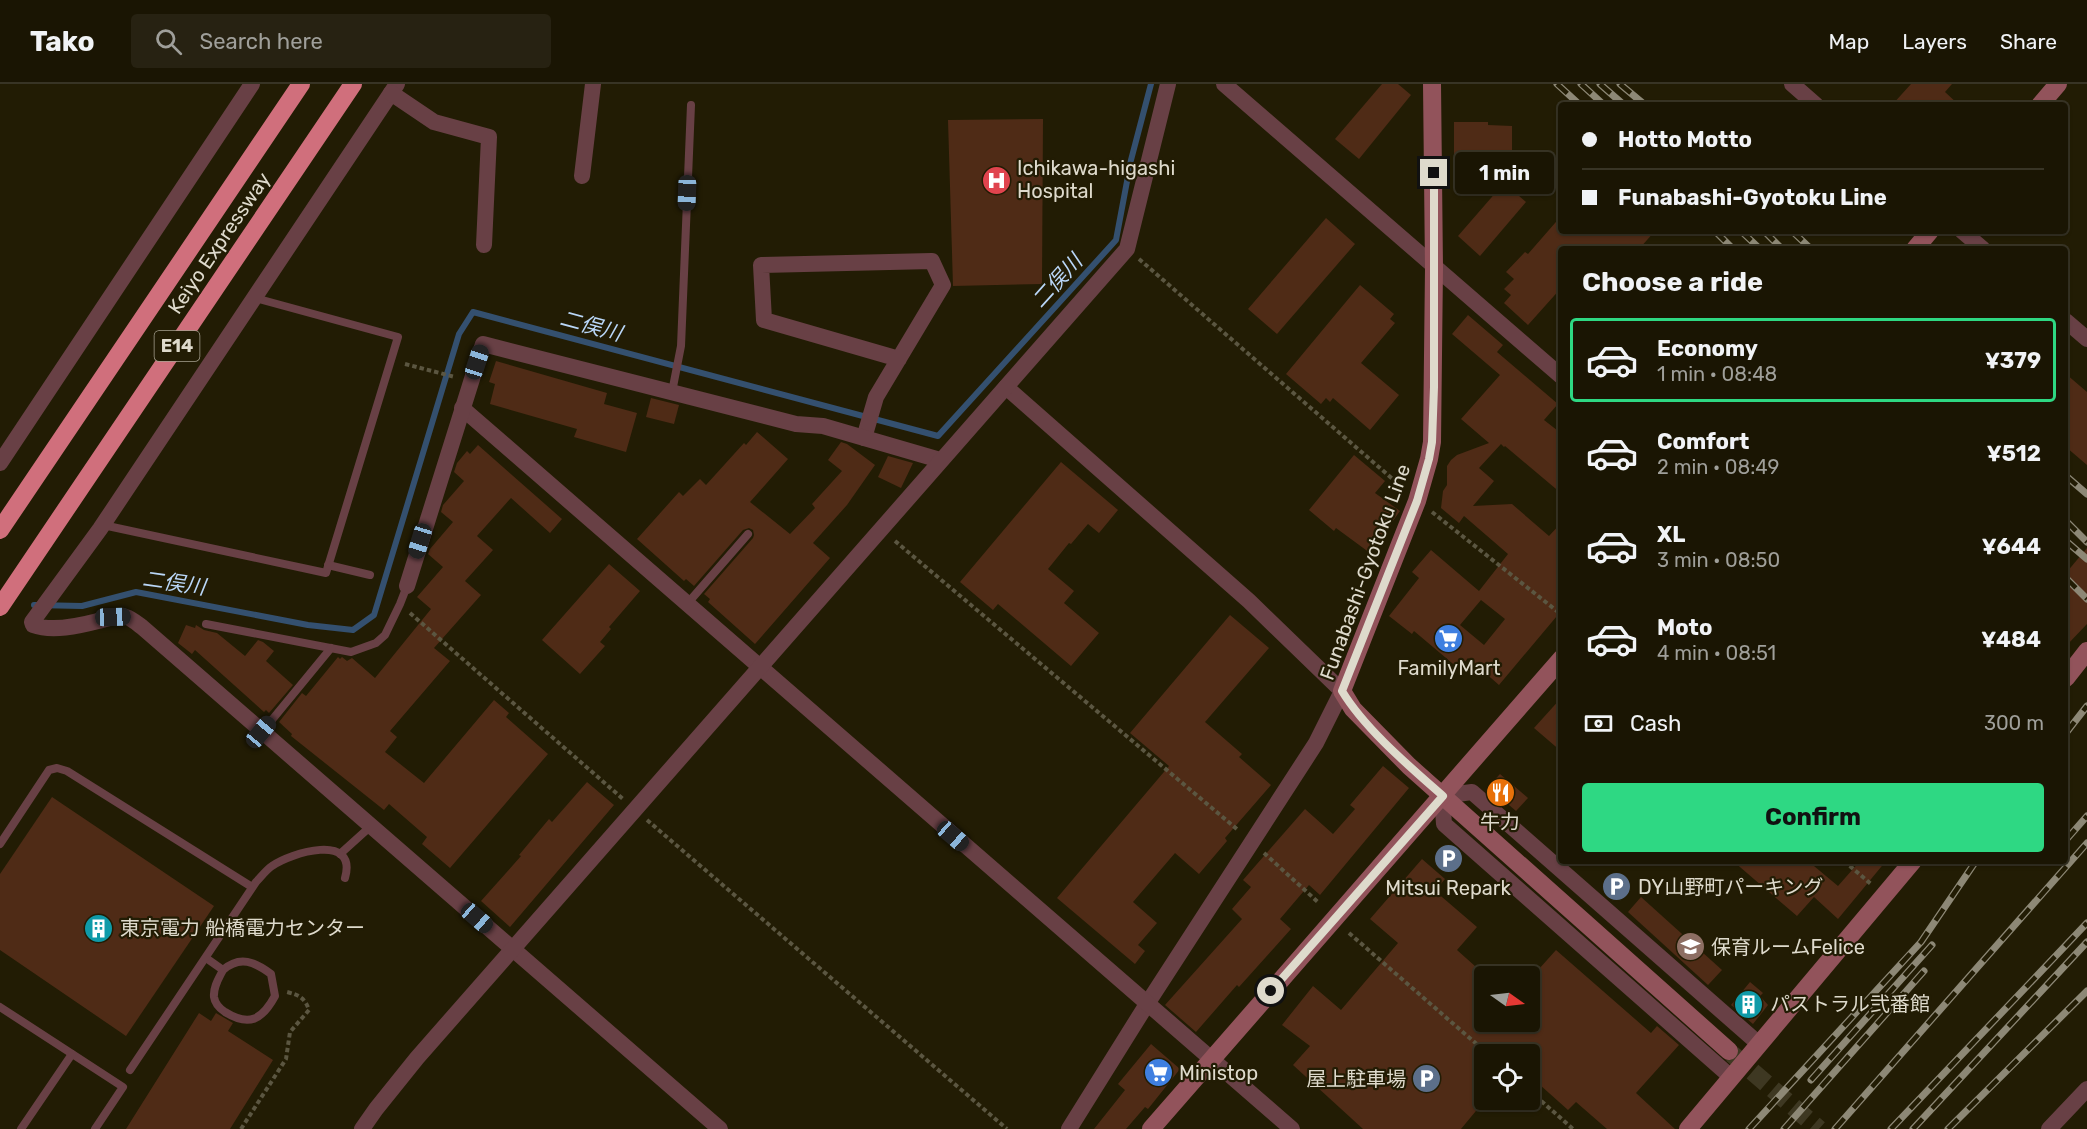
<!DOCTYPE html>
<meta charset="utf-8">
<style>
:root{--surface:#1a1503;--page:#272212;--text:#f1f3f6;--muted:#9f9f9a;--line:#383425;--accent:#2ed883}
body{margin:0;font-family:Rubik,"Noto Sans JP",sans-serif;background:var(--page);color:var(--text);height:100vh;display:flex;flex-direction:column;font-size:22px;white-space:nowrap}
*{box-sizing:border-box;margin:0}
p{font-size:20px;color:var(--muted)}
.icon{flex:none;width:33px;height:33px;fill:none;stroke:currentColor;stroke-width:2;stroke-linecap:round;stroke-linejoin:round}
.map{position:relative;flex:1;overflow:hidden}
.sheet{position:absolute;left:1558px;top:162px;width:510px;height:618px;display:flex;flex-direction:column;background:var(--surface);border-radius:6px;box-shadow:0 2px 4px #0004,0 0 0 2px var(--line)}
.sheet>*{flex:none}
.banner{position:absolute;left:1558px;top:18px;width:510px;height:132px;border-radius:6px;box-shadow:0 2px 4px #0004,0 0 0 2px var(--line);display:grid;align-content:center;height:132px;padding:0 24px;background:var(--surface)}
.needle{width:39px;rotate:104deg}
.buttons{position:absolute;left:1474px;top:882px;display:grid;gap:12px}
.buttons a{display:grid;place-items:center;width:66px;height:66px;border-radius:6px;background:var(--surface);box-shadow:0 2px 4px #0004,0 0 0 2px var(--line);font-size:30px}
.end{position:absolute;width:27px;height:27px;margin:-14px;border:8px solid #dedacc;background:#111;box-shadow:0 0 0 3px #111}
.from{border-radius:50%}
.bubble{position:absolute;height:42px;border-radius:6px;background:var(--surface);box-shadow:0 2px 4px #0004,0 0 0 2px var(--line);font-size:20px;font-weight:700;line-height:42px;text-align:center}
.car{position:absolute;width:18px;height:36px;margin:-18px -9px;border-radius:8px;box-shadow:0 0 4px 2px #0007;background:linear-gradient(#222 24%,#8ab4d8 0 40%,#222 0 76%,#8ab4d8 0 86%,#222 0)}
.banner b{display:flex;align-items:center;gap:21px;height:57px;font-size:22px}
.banner b+b{border-top:2px solid var(--line)}
.banner i{width:15px;height:15px;background:var(--text)}
ul{padding:0;list-style:none}
li{display:flex;align-items:center;gap:18px;height:84px;margin:0 12px 9px;padding:0 12px;border:3px solid transparent;border-radius:6px}
li div{flex:1}
li b{display:block;font-size:22px}
li em{font-style:normal;font-weight:700}
li.selected{border-color:var(--accent)}
li>.icon{width:54px;height:54px;stroke-width:1.5}
h2{padding:0 24px;font-size:27px;line-height:72px}
.pay{display:flex;align-items:center;gap:15px;height:66px;padding:0 24px;font-size:22px}
.pay p{margin-inline-start:auto}
.action{display:flex;gap:12px;margin-top:auto;padding:12px 24px}
.action a{flex:1;height:69px;border-radius:6px;background:var(--accent);color:#111;font-size:24px;font-weight:700;line-height:69px;text-align:center}
header{display:flex;align-items:center;gap:36px;box-sizing:border-box;height:84px;padding:0 30px;background:var(--surface);border-bottom:2px solid var(--line)}
header strong{font-size:28px}
nav{display:flex;gap:33px;margin-inline-start:auto;font-size:21px}
.search{width:420px;height:54px;background:var(--page);display:flex;align-items:center;gap:15px;box-sizing:border-box;padding:0 21px;border-radius:6px;color:var(--muted);font-size:22px}
.map>svg:first-child{display:block}
.lines{fill:none;stroke-linecap:round;stroke-linejoin:round}
.stream{stroke:#34506f;stroke-width:6}
.building{fill:#4f2b16;fill-rule:evenodd}
.secondary-tunnel{stroke:#3e3822;stroke-width:18;stroke-dasharray:18 9;stroke-linecap:butt}
.path{stroke:#5b5641;stroke-width:4;stroke-dasharray:4.5 3;stroke-linecap:butt}
.lane{stroke:#684045;stroke-width:8}
.street{stroke:#684045;stroke-width:16}
.secondary{stroke:#92535b;stroke-width:18}
.highway{stroke:#d06f7c;stroke-width:18}
.rail-casing{stroke:#8d8876;stroke-width:7}
.rail{stroke:#221c04;stroke-width:4.5;stroke-dasharray:14;stroke-linecap:butt}
.route{stroke:#dedacc;stroke-width:8}
.labels{text-anchor:middle;stroke-width:4.5;stroke-linejoin:round;paint-order:stroke}
.shield{fill:#221c04;stroke:#a6a190;stroke-width:1.5}
.shield-label{font-size:18px;font-weight:bold;fill:#dedacc}
.poi-label{font-size:20px;fill:#dedacc;stroke:#221c04;text-anchor:start}
.street-label{font-size:20px;fill:#dedacc;stroke:#221c04}
.water-label{font-size:21px;font-style:italic;fill:#bad7f8;stroke:#221c04}
</style>
<header>
<strong>Tako</strong>
<div class="search"><svg class="icon" aria-label="search" viewBox="0 0 24 24"><circle cx="10" cy="10" r="6"/><path d="M15 15l6 6"/></svg>Search here</div>
<nav><a>Map</a><a>Layers</a><a>Share</a></nav>
</header>
<div class="map">
<svg width="2087" height="1045" viewBox="0 0 2087 1045">
<rect width="100%" height="100%" fill="#221c04"/>
<g class="lines">
<!-- stream -->
<path class="stream" d="M34,521l48,1 54,-14 172,33 45,5 21,-15 85,-281 14,-22 465,124 178,-196 15,-80 20,-76"/>
</g>
<!-- building -->
<g class="building">
<path d="M1382,0h16l13,11 -52,64 -24,-20z"/>
<path d="M1911,0h41l-7,8 14,13h-67z"/>
<path d="M1043,35l-1,165 -89,2 -5,-166z"/>
<path d="M1454,38h34v3l24,1v40l-15,17 -15,-2 -1,-25h-27z"/>
<path d="M1504,99l22,19 -46,54 -22,-20z"/>
<path d="M1562,131v16h93l-16,18h-77v38l-34,38 -24,-22 7,-8 -7,-6 10,-10 -8,-7 19,-20 3,2z"/>
<path d="M1326,134l29,26 -78,90 -29,-25z"/>
<path d="M1360,201l34,29 -4,5 5,4 -34,40 38,32 -29,35 -37,-32 -3,4 -4,-4 -5,6 -35,-30z"/>
<path d="M1468,231l35,30 -6,7 61,52 -14,16 18,14v60l-57,-48 -1,1 -3,-3 -22,24 15,13 -21,25 39,-2 37,32 13,-14v88l-63,75 -31,-27 -9,11 -45,-38 -2,3 -23,-18 30,-38 -7,-6 19,-22 48,41 29,-37 -44,-38 -5,7 -18,-15 2,-17 4,-6v-19l4,-6 6,-5 32,-12 -28,-24 39,-44 -48,-41zM1481,516l24,19 -21,26 -24,-20z"/>
<path d="M496,277l111,32 -3,11 33,9 -11,39 -52,-15 3,-8 -87,-25 5,-20 -6,-2z"/>
<path d="M2066,290l21,18v73l-21,-18z"/>
<path d="M651,314l28,7 -5,19 -28,-7z"/>
<path d="M757,348l31,27 -38,43 40,32 25,-26 -3,-4 30,-33 -14,-11 13,-18 6,2 28,21 -28,40 -34,38 17,15 -75,86 -47,-42 2,-3 -6,-5 49,-56 1,-3 -1,-5 -4,-2 -6,2 -49,56 -8,-7 -2,2 -47,-42 42,-47 4,4 17,-17 6,6 38,-42 2,2z"/>
<path d="M478,361l84,74 -12,14 -39,-35 -34,38 16,14 -28,31 16,14 -47,53 16,13 -60,70 7,6 -12,15 39,31 70,-83 15,13 -3,4 42,37 -98,114 -28,-24 5,-7 -38,-33 -5,6 -93,-74 1,-2 -13,-12 23,-29 4,3 32,-39 2,2 2,-2 5,4 5,-3 23,20 56,-69 -14,-12 26,-30 -15,-13 2,-5 23,-27 -12,-10 2,-7 21,-24 -10,-9 3,-9 10,-12 3,3z"/>
<path d="M1354,371l31,26 -10,12 25,18 -30,42 -34,-25 -2,3 -25,-21z"/>
<path d="M888,372l25,7 -12,25 -23,-11z"/>
<path d="M1061,378l57,48 -19,23 -11,-9 -17,20 -2,-1 -21,26 26,22 -10,12 35,30 -28,33 -73,-62 -5,6 -33,-28z"/>
<path d="M2087,464v76l-21,22v-73z"/>
<path d="M609,480l31,27 -31,36 2,2 -11,13 5,4 -25,28 -38,-34z"/>
<path d="M1230,531l39,33 -64,74 37,32 -3,3 32,28 -46,53 2,3 -28,33 -24,-21 -42,49 24,21 -19,22 7,6 -10,13 -78,-66 112,-132 -39,-33z"/>
<path d="M186,541l9,3 1,-3 8,5 13,3 28,23 13,-16 5,2 11,9 -8,10 27,24 -24,28 -3,-3 -2,2 -69,-62 -3,4 -14,-11z"/>
<path d="M1562,613v55l-28,-24z"/>
<path d="M1383,682l26,22 -89,107 -11,-10 -29,34 11,10 -52,58 -2,-2 -41,47 -31,-27 77,-86 -10,-10 19,-22 -8,-7 62,-71 28,25 22,-25 -5,-4z"/>
<path d="M1500,690l28,24 -12,13 -28,-24z"/>
<path d="M587,698l27,23 -104,122 -29,-26 40,-45 -2,-1 30,-36 3,3z"/>
<path d="M52,713l162,109 -88,130 -126,-86v-76z"/>
<path d="M1422,775l23,20 -10,12 42,36 -20,23 28,25v47h45v-43l26,-29 95,83 6,-7 22,19 -43,48 39,36h-68l-31,-27 -8,8 -38,-34v-22h-45v46l-24,29h-98l-70,-64 17,-19 -28,-21 31,-39 28,24 57,-67 -28,-24z"/>
<path d="M1733,777h75l30,25 22,-25h26l-48,58 -24,-22 -17,19z"/>
<path d="M1641,813l81,73 -14,15 -80,-73z"/>
<path d="M1750,898l13,11 -3,3 8,9 -15,19 -22,-19z"/>
<path d="M199,929l12,8 5,-8 17,10 -5,8 45,29 -43,69h-104z"/>
<path d="M1151,960l29,25 -32,40 -3,-2 -19,22h-32l31,-39 -7,-6z"/>
</g>
<g class="lines">
<!-- secondary-tunnel -->
<path class="secondary-tunnel" d="M1732,970l87,75"/>
<!-- path -->
<g class="path">
<path d="M1139,175l264,229"/>
<path d="M405,280l50,13"/>
<path d="M1432,428l130,103"/>
<path d="M895,457l343,289"/>
<path d="M410,529l213,186"/>
<path d="M647,736l360,309"/>
<path d="M1264,769l55,50"/>
<path d="M1844,777l27,23"/>
<path d="M1349,849l139,121"/>
<path d="M1530,1007l43,38"/>
<path d="M241,1045l45,-70 4,-27 19,-22c-4,-12 -10,-15 -22,-18"/>
</g>
<!-- lane -->
<g class="lane">
<path d="M672,308l9,-46 10,-241"/>
<path d="M103,441l223,48 72,-236 -143,-39"/>
<path d="M328,481l42,10"/>
<path d="M687,520l61,-70"/>
<path d="M206,540l145,28 25,-9 9,-8 15,-31 7,-18"/>
<path d="M262,648l69,-84"/>
<path d="M0,760l49,-74 8,-2 10,3 185,116"/>
<path d="M340,770l31,-28"/>
<path d="M206,874l17,12c17,-15 32,-8 48,4l4,22c-13,24 -26,31 -50,16 -6,-4 -10,-8 -11,-15 -1,-10 5,-19 9,-27"/>
<path d="M0,923l123,80 -28,42"/>
<path d="M130,986l126,-188c5,-5 10,-12 16,-16 18,-13 86,-34 73,12"/>
<path d="M21,1045l51,-75"/>
</g>
<!-- street -->
<g class="street">
<path d="M397,0l-297,445 -68,93 1,3c19,7 46,1 65,-4 8,-2 20,-6 28,-4 5,1 12,7 16,10l578,502"/>
<path d="M1224,0l338,293"/>
<path d="M1792,0l24,21"/>
<path d="M391,9l43,29 55,15 -5,108"/>
<path d="M582,92l11,-92"/>
<path d="M1962,147l21,18"/>
<path d="M2066,237l21,18"/>
<path d="M1006,303l243,214 93,90 -26,52 -169,261 -78,125"/>
<path d="M462,324l830,721"/>
<path d="M864,354l12,-41 67,-112 -11,-24 -171,4 3,55 135,39"/>
<path d="M0,379l252,-379"/>
<path d="M407,502l76,-242 313,80 27,2 117,34"/>
<path d="M1731,993l-287,-253 -2,-28 30,-4 287,252"/>
<path d="M362,1045l14,-20 41,-51 710,-809 41,-165"/>
<path d="M2049,1045l38,-40"/>
</g>
<!-- secondary -->
<g class="secondary">
<path d="M1432,0l2,184 -2,174 -3,17 -12,42 -75,190 11,18 56,57 320,285"/>
<path d="M2040,21l18,-21"/>
<path d="M1915,165l15,-18"/>
<path d="M2066,594l21,-27"/>
<path d="M1151,1045l411,-471"/>
<path d="M1688,1045l225,-268"/>
</g>
<!-- highway -->
<g class="highway">
<path d="M0,446l301,-446"/>
<path d="M0,523l353,-523"/>
</g>
<defs>
<g id="rail">
<path d="M1557,0l23,21"/>
<path d="M1581,0l23,21"/>
<path d="M1600,0l24,21"/>
<path d="M1620,0l25,21"/>
<path d="M1715,147l18,18"/>
<path d="M1741,147l19,18"/>
<path d="M1764,147l18,18"/>
<path d="M1792,147l19,18"/>
<path d="M2066,392l21,18"/>
<path d="M2066,437l21,21"/>
<path d="M2066,457l21,18"/>
<path d="M2066,494l21,21"/>
<path d="M2066,649l21,-27"/>
<path d="M2066,756l21,-24"/>
<path d="M1811,996l121,-135"/>
<path d="M1749,1045l172,-187 55,-81"/>
<path d="M1784,1045l140,-158"/>
<path d="M1835,1045l252,-286"/>
<path d="M1891,1045l196,-206"/>
<path d="M1913,1045l174,-187"/>
<path d="M1948,1045l139,-138"/>
</g>
</defs>
<!-- rail casing -->
<use href="#rail" class="rail-casing"/>
<!-- rail -->
<use href="#rail" class="rail"/>
</g>
<g class="lines">
<!-- route -->
<path class="route" d="M1271,907l172,-195c-34,-30 -78,-67 -101,-105l75,-190 12,-42 3,-17 2,-55v-214"/>
</g>
<!-- icons -->
<defs>
<symbol id="hospital-disc" viewBox="-11 -11 22 22"><circle r="9.5" fill="#e0444e" stroke="#221c04"/><path d="M-5-5h3v3.5h4V-5h3V5h-3V1.5h-4V5h-3Z" fill="#fff"/></symbol>
<symbol id="supermarket-disc" viewBox="-11 -11 22 22"><circle r="9.5" fill="#3f7fe0" stroke="#221c04"/><path d="M-6-5.5h2.5l.6 2H6L4.5 2H-2.5L-4.4-4H-6ZM-1.5 3.2a1.3 1.3 0 1 0 .1 0ZM3 3.2a1.3 1.3 0 1 0 .1 0Z" fill="#fff"/></symbol>
<symbol id="restaurant-disc" viewBox="-11 -11 22 22"><circle r="9.5" fill="#e8710a" stroke="#221c04"/><path d="M-5-6h1v4h1v-4h1v4h1v-4h1v5L-1.5 .5V6h-2V.5L-5-1ZM5-6V6H3V1.5H1.5Q1.5-4 5-6Z" fill="#fff"/></symbol>
<symbol id="parking-disc" viewBox="-11 -11 22 22"><circle r="9.5" fill="#5c6f8a" stroke="#221c04"/><path d="M-3.5-5.5H1a3.5 3.5 0 0 1 0 7H-1V5.5H-3.5ZM-1-3.4V-.6H.8a1.4 1.4 0 0 0 0-2.8Z" fill="#fff"/></symbol>
<symbol id="building-disc" viewBox="-11 -11 22 22"><circle r="9.5" fill="#0f9aa8" stroke="#221c04"/><path d="M-4-6H4V6H1V3H-1V6H-4ZM-2.5-4.3h1.7v1.8h-1.7ZM.8-4.3h1.7v1.8H.8ZM-2.5-1h1.7V.8h-1.7ZM.8-1h1.7V.8H.8Z" fill="#fff"/></symbol>
<symbol id="school-disc" viewBox="-11 -11 22 22"><circle r="9.5" fill="#8d6e63" stroke="#221c04"/><path d="M0-5L7-2L0 1L-7-2ZM-4 1L0 2.5L4 1V4Q0 6-4 4Z" fill="#fff"/></symbol>
</defs>
<g fill-rule="evenodd">
<use href="#hospital-disc" x="980" y="80" width="33" height="33"/>
<use href="#supermarket-disc" x="1432" y="538" width="33" height="33"/>
<use href="#restaurant-disc" x="1484" y="692" width="33" height="33"/>
<use href="#parking-disc" x="1432" y="758" width="33" height="33"/>
<use href="#parking-disc" x="1600" y="786" width="33" height="33"/>
<use href="#building-disc" x="82" y="828" width="33" height="33"/>
<use href="#school-disc" x="1674" y="846" width="33" height="33"/>
<use href="#building-disc" x="1732" y="904" width="33" height="33"/>
<use href="#supermarket-disc" x="1142" y="972" width="33" height="33"/>
<use href="#parking-disc" x="1410" y="978" width="33" height="33"/>
</g>
<g class="labels">
<!-- shield labels -->
<rect class="shield" x="154.5" y="247" width="45" height="30" rx="4.5"/>
<g class="shield-label">
<text x="177" y="268">E14</text>
</g>
<!-- poi labels -->
<g class="poi-label">
<text x="1017" y="91">Ichikawa-higashi<tspan x="1017" dy="23">Hospital</tspan></text>
<text x="1449" y="591" text-anchor="middle">FamilyMart</text>
<text x="1500" y="745" text-anchor="middle">牛力</text>
<text x="1638" y="810">DY山野町パーキング</text>
<text x="1448" y="811" text-anchor="middle">Mitsui Repark</text>
<text x="120" y="851">東京電力 船橋電力センター</text>
<text x="1711" y="870">保育ルームFelice</text>
<text x="1770" y="927">パストラル弐番館</text>
<text x="1179" y="996">Ministop</text>
<text x="1406" y="1002" text-anchor="end">屋上駐車場</text>
</g>
<!-- street labels -->
<g class="street-label">
<text transform="translate(219 159) rotate(-56)" y="7">Keiyo Expressway</text>
<text transform="translate(1365 488) rotate(-70)" y="7">Funabashi-Gyotoku Line</text>
</g>
<!-- water labels -->
<g class="water-label">
<text transform="translate(1057 197) rotate(-48)" y="7">二俣川</text>
<text transform="translate(591 242) rotate(15)" y="7">二俣川</text>
<text transform="translate(174 499) rotate(8)" y="7">二俣川</text>
</g>
</g>
</svg>
<div class="buttons">
<a><svg class="needle" viewBox="-14 -14 28 28"><path d="M0-13l5 13h-10z" fill="#e53935"/><path d="M0 13l5-13h-10z" fill="#9f9f9a"/></svg></a>
<a><svg class="icon" aria-label="locate" viewBox="0 0 24 24"><circle cx="12" cy="12" r="6"/><path d="M12 2v4M12 18v4M2 12h4M18 12h4"/></svg></a>
</div>
<i class="end from" style="left:1271px;top:907px"></i>
<i class="end" style="left:1434px;top:89px"></i>
<div class="bubble" style="left:1455px;top:68px;width:99px">1 min</div>
<i class="car" style="left:687px;top:109px;rotate:182deg"></i>
<i class="car" style="left:477px;top:278px;rotate:18deg"></i>
<i class="car" style="left:420px;top:457px;rotate:197deg"></i>
<i class="car" style="left:113px;top:533px;rotate:88deg"></i>
<i class="car" style="left:261px;top:648px;rotate:40deg"></i>
<i class="car" style="left:953px;top:752px;rotate:131deg"></i>
<i class="car" style="left:477px;top:834px;rotate:131deg"></i>
<div class="banner">
<b><i class="from"></i>Hotto Motto</b>
<b><i></i>Funabashi-Gyotoku Line</b>
</div>
<section class="sheet">
<h2>Choose a ride</h2>
<ul>
<li class="selected"><svg class="icon" aria-label="car" viewBox="0 0 24 24"><path d="M5 17H2v-5l4-1 3-4h7l3 4 3 1v5h-3M9 17h6M6 11h13"/><circle cx="7" cy="17" r="2"/><circle cx="17" cy="17" r="2"/></svg><div><b>Economy</b><p>1 min · 08:48</p></div><em>¥379</em></li>
<li><svg class="icon" aria-label="car" viewBox="0 0 24 24"><path d="M5 17H2v-5l4-1 3-4h7l3 4 3 1v5h-3M9 17h6M6 11h13"/><circle cx="7" cy="17" r="2"/><circle cx="17" cy="17" r="2"/></svg><div><b>Comfort</b><p>2 min · 08:49</p></div><em>¥512</em></li>
<li><svg class="icon" aria-label="car" viewBox="0 0 24 24"><path d="M5 17H2v-5l4-1 3-4h7l3 4 3 1v5h-3M9 17h6M6 11h13"/><circle cx="7" cy="17" r="2"/><circle cx="17" cy="17" r="2"/></svg><div><b>XL</b><p>3 min · 08:50</p></div><em>¥644</em></li>
<li><svg class="icon" aria-label="car" viewBox="0 0 24 24"><path d="M5 17H2v-5l4-1 3-4h7l3 4 3 1v5h-3M9 17h6M6 11h13"/><circle cx="7" cy="17" r="2"/><circle cx="17" cy="17" r="2"/></svg><div><b>Moto</b><p>4 min · 08:51</p></div><em>¥484</em></li>
</ul>
<div class="pay"><svg class="icon" aria-label="cash" viewBox="0 0 24 24"><path d="M3 7h18v10H3z"/><circle cx="12" cy="12" r="2"/></svg>Cash<p>300 m</p></div>
<div class="action"><a>Confirm</a></div>
</section>
</div>
